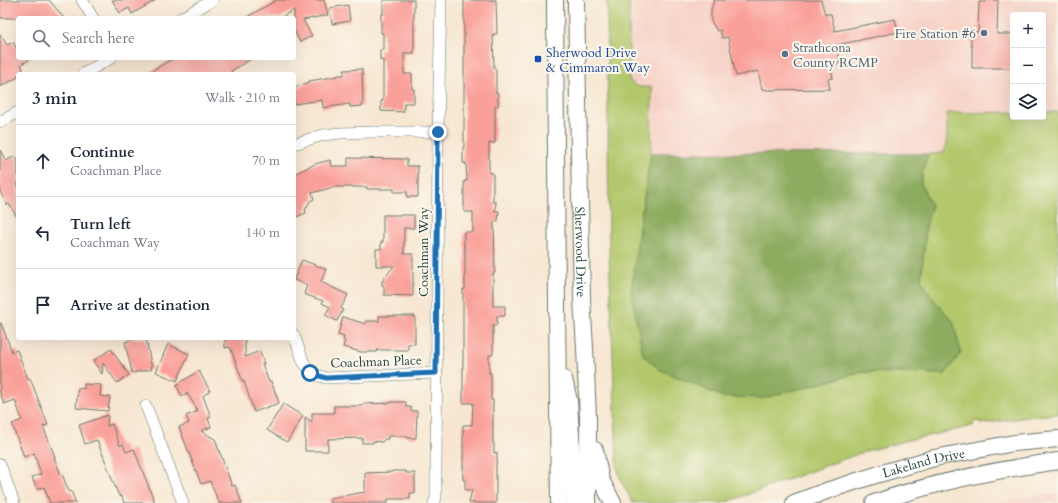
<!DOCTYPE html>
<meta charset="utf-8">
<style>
:root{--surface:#fff;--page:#f2f2f3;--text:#1f2937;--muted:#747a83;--line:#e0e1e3}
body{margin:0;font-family:Cardo,serif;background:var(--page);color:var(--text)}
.controls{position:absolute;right:12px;top:12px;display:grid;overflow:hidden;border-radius:4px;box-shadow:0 4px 16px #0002}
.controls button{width:36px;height:36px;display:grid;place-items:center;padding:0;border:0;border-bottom:1px solid var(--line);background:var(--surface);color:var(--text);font:20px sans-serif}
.stop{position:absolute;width:12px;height:12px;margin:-9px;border:3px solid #1f6fb2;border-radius:50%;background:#fff}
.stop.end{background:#1f6fb2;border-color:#fff;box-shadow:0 1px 4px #0008}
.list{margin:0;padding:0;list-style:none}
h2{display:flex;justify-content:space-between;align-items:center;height:52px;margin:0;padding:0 16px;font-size:17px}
h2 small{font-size:13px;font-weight:400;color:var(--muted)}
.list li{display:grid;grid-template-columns:26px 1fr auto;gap:12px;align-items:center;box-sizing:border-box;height:72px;padding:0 16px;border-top:1px solid var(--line)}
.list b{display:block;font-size:15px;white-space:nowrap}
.list p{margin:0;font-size:13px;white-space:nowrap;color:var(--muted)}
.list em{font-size:13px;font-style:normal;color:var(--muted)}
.icon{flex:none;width:22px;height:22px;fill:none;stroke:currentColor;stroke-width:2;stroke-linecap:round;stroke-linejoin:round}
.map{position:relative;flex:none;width:1058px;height:503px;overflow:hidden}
.search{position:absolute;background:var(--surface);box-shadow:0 4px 16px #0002;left:16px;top:16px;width:280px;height:44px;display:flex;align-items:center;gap:10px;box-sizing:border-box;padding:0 14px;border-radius:4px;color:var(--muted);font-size:15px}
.panel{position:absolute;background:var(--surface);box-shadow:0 4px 16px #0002;left:16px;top:72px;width:280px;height:268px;border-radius:4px}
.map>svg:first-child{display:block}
.built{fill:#f7d1c6}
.green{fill:#b3c86d;stroke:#698250}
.forest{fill:#8eac60;stroke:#56744a}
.building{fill:#faa09a}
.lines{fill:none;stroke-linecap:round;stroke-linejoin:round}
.minor-casing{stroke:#6b786b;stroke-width:12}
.secondary-casing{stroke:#6b786b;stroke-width:18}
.minor{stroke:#fff;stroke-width:11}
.secondary{stroke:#fff;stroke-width:16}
.route{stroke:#1f6fb2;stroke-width:5}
.service-dot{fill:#5c6f8a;stroke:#fbf7ec;stroke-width:1.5}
.transit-dot{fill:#1a4fb4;stroke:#fbf7ec;stroke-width:1.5}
.labels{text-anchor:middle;stroke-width:4;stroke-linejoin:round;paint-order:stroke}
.service-label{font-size:13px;fill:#4e5e75;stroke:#fbf7ec;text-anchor:end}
.transit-label{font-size:13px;fill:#164399;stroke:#fbf7ec;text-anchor:start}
.street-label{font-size:13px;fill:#1f3d34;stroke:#fbf7ec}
</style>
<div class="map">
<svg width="1058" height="503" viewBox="0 0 1058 503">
<rect width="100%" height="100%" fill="#fbf7ec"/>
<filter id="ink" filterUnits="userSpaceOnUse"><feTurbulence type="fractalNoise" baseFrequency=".025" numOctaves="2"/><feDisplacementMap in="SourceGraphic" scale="8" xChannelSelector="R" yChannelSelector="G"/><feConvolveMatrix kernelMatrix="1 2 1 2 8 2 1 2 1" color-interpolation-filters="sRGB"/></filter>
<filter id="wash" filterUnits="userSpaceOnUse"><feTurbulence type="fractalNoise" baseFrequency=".012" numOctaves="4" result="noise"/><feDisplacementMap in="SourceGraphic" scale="16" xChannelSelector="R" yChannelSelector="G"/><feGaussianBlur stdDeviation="0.9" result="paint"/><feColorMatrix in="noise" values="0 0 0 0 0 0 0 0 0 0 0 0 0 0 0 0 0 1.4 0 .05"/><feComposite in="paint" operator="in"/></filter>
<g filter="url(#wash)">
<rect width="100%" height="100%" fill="#f7e7d2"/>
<!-- built -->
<g class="built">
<polygon points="629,0 1058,0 1058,112 1043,112 1043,15 1013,15 1013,112 947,113 947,145 943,154 651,153 652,87 637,87 632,84 629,79"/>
<polygon points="1050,493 1058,493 1058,503 997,503"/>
</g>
<!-- green -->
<path class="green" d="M607,0H629V79C635,89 642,87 652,87L651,153L639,229L804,388L862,372L945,374L953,321L934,300L921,280L926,227L931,206L921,184L923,170L928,154L943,153L947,145V113L1013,112V117H1043V112H1058V414L1034,416L981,424L980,421L973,422V426L905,441L866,451L724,503H633L621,481L617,467L609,252Z"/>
<!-- forest -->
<polygon class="forest" points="651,153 928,154 923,170 921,184 931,206 926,227 921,280 934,300 953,321 961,353 945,374 862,372 764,398 723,397 659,369 643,355 631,292 639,229"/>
<g id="blocks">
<!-- building -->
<g class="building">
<polygon points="0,0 49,0 64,18 0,18"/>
<polygon points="112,0 156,0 132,14 129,8 120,13"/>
<polygon points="277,0 324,0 328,15 303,20 312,36 300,42 294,30 294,10 280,18 245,18"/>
<polygon points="383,0 414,0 414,53 404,53 404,74 412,74 412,89 414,89 414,103 404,103 404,112 381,111 381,101 383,101 383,60 380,60 380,50 383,50 383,33 381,33 381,14 383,15"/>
<polygon points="464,0 496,0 497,34 493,34 494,69 496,69 496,93 498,93 498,106 495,106 495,143 489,143 489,173 493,173 493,202 496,202 495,211 499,211 498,221 494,221 495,273 493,273 493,306 505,306 505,316 497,316 497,325 493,325 493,355 489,355 489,373 491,373 491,400 493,400 493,443 494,443 494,453 497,452 497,462 496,462 496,503 469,503 472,490 465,490 465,480 463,480 463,425 472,425 473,403 463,403 463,289 465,289 465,247 464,247 464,232 473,232 473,212 464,212 464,181 467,181 466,163 463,163 463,147 464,147"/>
<polygon points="714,0 821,0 825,14 831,14 835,31 895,19 898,32 837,45 840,63 830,65 833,78 828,79 830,89 767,90 762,89 758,71 736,76 728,37 722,38 720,30 717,31 711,21 711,10"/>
<polygon points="986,0 998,0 997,34 1013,34 1013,68 972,68 972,46 971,46 971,32 978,32 979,2 986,2"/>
<polygon points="348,5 350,21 332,24 330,8"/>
<polygon points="0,34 7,45 13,42 18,51 18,58 32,58 21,64 23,69 22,70 24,74 18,74 18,77 0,87"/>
<polygon points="174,58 253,58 231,71 233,74 146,74"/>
<polygon points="362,69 363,106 350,107 350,104 323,108 322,100 294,104 294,88 309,82 309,81 338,76 338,75 344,75 344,70"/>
<polygon points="0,150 6,161 15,156 18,161 18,219 9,204 7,205 0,192"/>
<polygon points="348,158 407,159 407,166 418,166 418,197 407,197 407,192 394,192 394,189 367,189 367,187 334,187 312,193 314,199 310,201 305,210 306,213 296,217 294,212 294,174 315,164 330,160 331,166 348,166"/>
<polygon points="383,215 414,215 414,228 404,228 404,254 413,254 413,296 384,295 384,286 382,285 382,281 394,266 376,266 376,249 381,249 381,242 383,242"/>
<polygon points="302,260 326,269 321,282 348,295 341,308 343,310 337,321 325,315 330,307 322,303 323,301 304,294 307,285 294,280"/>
<polygon points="379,316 415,316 415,344 408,344 408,350 377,350 377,352 361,352 343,347 345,341 343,340 344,337 338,335 343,317 366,324 366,321 379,321"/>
<polygon points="0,323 1,323 12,352 17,350 28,379 30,378 48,425 43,426 55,457 54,457 61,475 62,474 69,492 71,491 76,503 50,503 44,487 37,489 32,477 41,474 34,453 24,457 12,424 22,420 15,400 4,404 0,393"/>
<polygon points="129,338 146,338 152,369 132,373 125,342 129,341"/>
<polygon points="225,338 245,338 245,357 260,351 264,364 262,364 269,382 271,381 279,403 254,412 244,381 243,382 230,347 225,348"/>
<polygon points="168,344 189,354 177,381 156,372"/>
<polygon points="111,349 129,375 117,383 103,363 102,374 93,361"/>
<polygon points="199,371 210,391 203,396 211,417 208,418 211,427 201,431 215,439 232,486 235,485 242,503 219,503 210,481 201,484 179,427 189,423 186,416 198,411 187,393 182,396 176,385"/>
<polygon points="84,384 101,385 100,396 110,397 108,411 76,408 78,388 84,389"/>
<polygon points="391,402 406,402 406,407 411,407 411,411 417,411 416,438 407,438 407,436 388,436 388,439 385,439 382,442 373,441 373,443 362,443 362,438 328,439 328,451 305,451 305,417 312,422 312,413 334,413 334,406 362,406 362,404 391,403"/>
<polygon points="283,404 303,416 287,442 267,430"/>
<polygon points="108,415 107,426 112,424 120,446 123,444 126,452 134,449 155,503 124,503 122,496 120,497 119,494 118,494 97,440 85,444 79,425"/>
<polygon points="392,471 406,471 406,473 415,473 415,493 410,493 410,499 388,499 388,503 330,503 330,498 365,492 365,473 392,472"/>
</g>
</g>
</g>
<g filter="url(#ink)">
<use href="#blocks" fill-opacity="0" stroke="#6b786b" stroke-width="1"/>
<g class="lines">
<defs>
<g id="minor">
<polyline points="82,0 93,18"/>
<polyline points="181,18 213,0"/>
<polyline points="83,74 111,58"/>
<polyline points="0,122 18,112"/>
<polyline points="294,144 323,135 340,133 374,132 438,132"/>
<polyline points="294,335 303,361 311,373 326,378 436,373"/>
<polyline points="146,406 183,503"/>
<polyline points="0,464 14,503"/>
<polyline points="434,503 436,498 436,476 438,132 441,0"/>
</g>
<g id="secondary">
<polyline points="555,0 557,307 559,503"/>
<path id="s1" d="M576,0L582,299L585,348L588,419V503"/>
<polyline points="564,379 569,401 575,503"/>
<polyline points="595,450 601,480 613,503"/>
<path id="s2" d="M794,503L829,490L879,474L934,458L1014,443L1058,439"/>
<path d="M874,503C934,482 996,470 1058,461"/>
</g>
</defs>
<!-- minor casing -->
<use href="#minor" class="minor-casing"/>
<!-- secondary casing -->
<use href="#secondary" class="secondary-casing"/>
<!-- minor -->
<use href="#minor" class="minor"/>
<!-- secondary -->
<use href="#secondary" class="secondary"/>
</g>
</g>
<g class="lines" filter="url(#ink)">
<!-- route -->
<polyline class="route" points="310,373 326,378 436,373 438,132"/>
</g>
<!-- markers -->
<g class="service-dot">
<circle cx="984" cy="33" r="4"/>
<circle cx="785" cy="54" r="4"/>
</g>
<rect class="transit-dot" x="534" y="55" width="8" height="8" rx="2"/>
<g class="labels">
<!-- service labels -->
<g class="service-label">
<text x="976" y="38">Fire Station #6</text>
<text x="793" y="52" text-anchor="start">Strathcona<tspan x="793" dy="15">County RCMP</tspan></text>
</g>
<!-- transit labels -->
<g class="transit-label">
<text x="546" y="57">Sherwood Drive<tspan x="546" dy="15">&amp; Cimmaron Way</tspan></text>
</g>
<!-- street labels -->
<g class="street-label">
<text transform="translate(423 252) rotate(-90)" y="5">Coachman Way</text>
<text dy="5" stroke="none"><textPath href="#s1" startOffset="252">Sherwood Drive</textPath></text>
<text transform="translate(376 361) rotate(-2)" y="5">Coachman Place</text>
<text dy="5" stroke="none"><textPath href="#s2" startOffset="136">Lakeland Drive</textPath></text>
</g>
</g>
</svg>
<div class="controls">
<button>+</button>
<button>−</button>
<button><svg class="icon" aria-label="layers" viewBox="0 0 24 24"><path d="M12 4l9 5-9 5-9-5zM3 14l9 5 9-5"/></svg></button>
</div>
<div class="stop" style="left:310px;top:373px"></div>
<div class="stop end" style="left:438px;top:132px"></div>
<div class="search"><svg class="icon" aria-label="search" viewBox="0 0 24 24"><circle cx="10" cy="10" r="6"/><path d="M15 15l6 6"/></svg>Search here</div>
<section class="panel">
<h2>3 min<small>Walk · 210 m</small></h2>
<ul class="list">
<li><svg class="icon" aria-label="ahead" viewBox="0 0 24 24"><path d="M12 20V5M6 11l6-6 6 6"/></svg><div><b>Continue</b><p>Coachman Place</p></div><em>70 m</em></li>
<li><svg class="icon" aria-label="left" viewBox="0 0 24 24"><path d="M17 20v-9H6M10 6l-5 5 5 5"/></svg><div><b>Turn left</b><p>Coachman Way</p></div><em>140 m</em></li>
<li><svg class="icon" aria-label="arrive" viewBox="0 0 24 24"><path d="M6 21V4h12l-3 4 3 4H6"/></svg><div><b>Arrive at destination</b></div></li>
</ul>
</section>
</div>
